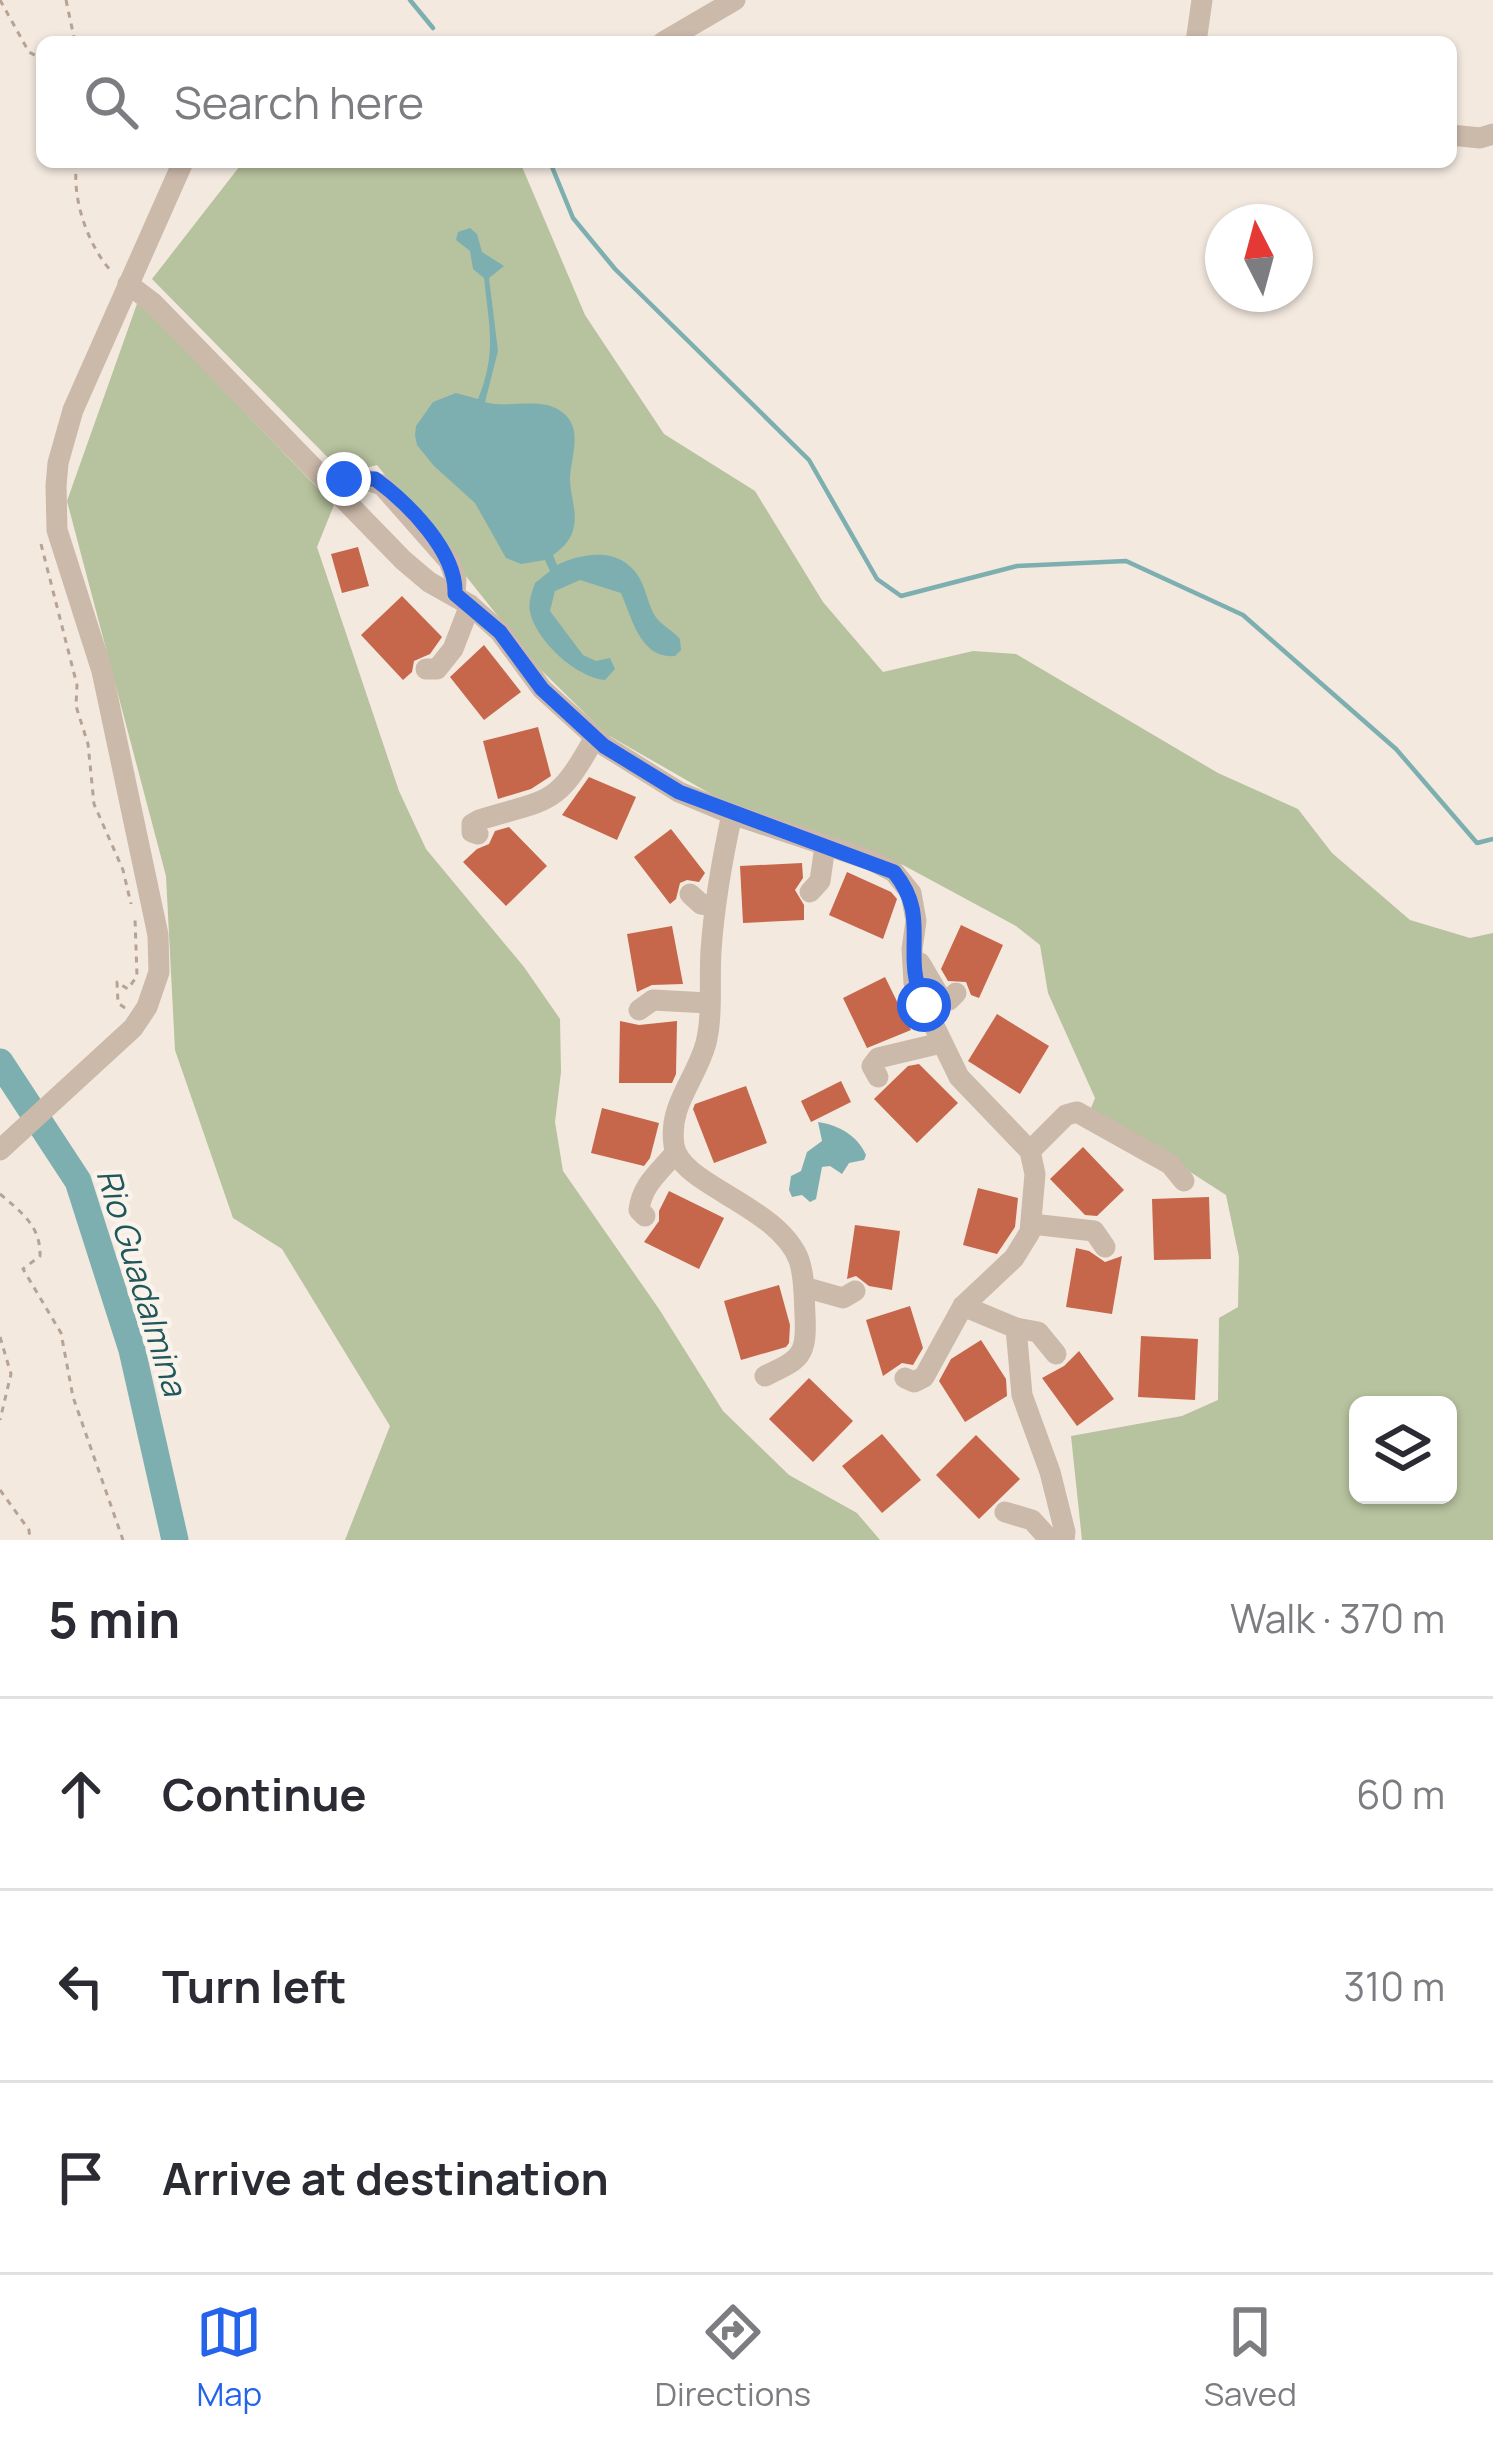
<!DOCTYPE html>
<meta charset="utf-8">
<style>
:root{--surface:#fff;--page:#f2f2f3;--text:#2b2b33;--muted:#7c7c81;--line:#e1e1e2;--accent:#2563eb}
body{margin:0;font-family:Manrope,sans-serif;background:var(--page);color:var(--text)}
.controls{position:absolute;right:36px;bottom:36px;display:grid;overflow:hidden;border-radius:18px;box-shadow:0 3px 9px #0004}
.controls button{width:108px;height:108px;display:grid;place-items:center;padding:0;border:0;border-bottom:3px solid var(--line);background:var(--surface);color:var(--text);font:60px sans-serif}
.compass{position:absolute;left:1205px;top:204px;width:108px;height:108px;border-radius:50%;background:var(--surface);box-shadow:0 3px 9px #0004;rotate:354deg}
.stop{position:absolute;width:36px;height:36px;margin:-27px;border:9px solid #2563eb;border-radius:50%;background:#fff}
.stop.end{background:#2563eb;border-color:#fff;box-shadow:0 3px 12px #0008}
.list{margin:0;padding:0;list-style:none}
h2{display:flex;justify-content:space-between;align-items:center;height:156px;margin:0;padding:0 48px;font-size:51px}
h2 small{font-size:39px;font-weight:400;color:var(--muted)}
.list li{display:grid;grid-template-columns:78px 1fr auto;gap:36px;align-items:center;box-sizing:border-box;height:192px;padding:0 48px;border-top:3px solid var(--line)}
.list b{display:block;font-size:45px;white-space:nowrap}
.list em{font-size:39px;font-style:normal;color:var(--muted)}
.icon{flex:none;width:66px;height:66px;fill:none;stroke:currentColor;stroke-width:2;stroke-linecap:round;stroke-linejoin:round}
.map{position:relative;flex:none;width:1493px;height:1540px;overflow:hidden}
.search{position:absolute;background:var(--surface);box-shadow:0 3px 9px #0004;left:36px;right:36px;top:36px;height:132px;display:flex;align-items:center;gap:30px;box-sizing:border-box;padding:0 42px;border-radius:18px;color:var(--muted);font-size:45px}
.sheet{height:732px;background:var(--surface)}
nav{display:flex;justify-content:space-around;align-items:center;box-sizing:border-box;height:168px;border-top:3px solid var(--line);background:var(--surface);font-size:33px;color:var(--muted)}
nav a{display:grid;justify-items:center;gap:6px}
nav .on{color:var(--accent)}
.map>svg:first-child{display:block}
.green{fill:#b7c29e;fill-rule:evenodd}
.water{fill:#7dafb0}
.lines{fill:none;stroke-linecap:round;stroke-linejoin:round}
.stream{stroke:#7dafb0;stroke-width:4.5}
.river{stroke:#7dafb0;stroke-width:27}
.building{fill:#c6664a}
.path{stroke:#b7a394;stroke-width:3;stroke-dasharray:6 6;stroke-linecap:butt}
.minor{stroke:#cbb9aa;stroke-width:21}
.route{stroke:#2563eb;stroke-width:15}
.labels{text-anchor:middle;stroke-width:9;stroke-linejoin:round;paint-order:stroke}
.water-label{font-size:33px;font-style:italic;fill:#1f575b;stroke:#faf3eb}
</style>
<div class="map">
<svg width="1493" height="1540" viewBox="0 0 1493 1540">
<rect width="100%" height="100%" fill="#f3e9df"/>
<!-- green -->
<g class="green">
<path d="M243,162H520L585,315L664,434L755,491L823,602L883,672L973,651L1016,654L1218,773L1298,809L1332,853L1410,920L1470,938L1493,933V1540H1082L1071,1436L1182,1416L1218,1400L1219,1318L1238,1307L1239,1257L1226,1195L1091,1108L1095,1098L1048,993L1040,945L1016,926L903,865L730,805L606,734L541,670L377,465L344,474L152,279ZM1358,1405H1448V1495H1358Z"/>
<polygon points="138,301 334,505 317,547 399,791 426,849 524,967 560,1019 561,1072 555,1122 563,1171 659,1309 723,1411 789,1475 857,1513 880,1540 345,1540 390,1426 282,1249 233,1218 175,1050 166,876 67,501"/>
</g>
<!-- water -->
<g class="water">
<path d="M470,228L477,234L482,252L504,266L489,278L498,351L485,402C508,409 538,397 559,410C585,426 571,454 570,479C570,495 577,510 574,526C572,539 563,548 553,555L557,565C587,551 625,547 642,583C647,594 650,611 658,620C665,627 674,632 680,639L681,650L675,656C640,659 632,618 621,593L580,580L555,591L550,611L583,655L596,661L610,658L615,669L605,680C577,678 536,641 530,612C528,602 532,592 535,583L550,571L545,560L521,564L506,558L475,503L434,466L417,445L415,435L416,426L433,402L456,393L478,399C497,353 489,326 484,278L473,269L470,251L456,240L458,232Z"/>
<path d="M818,1122C839,1125 858,1136 866,1155L864,1160L849,1163L842,1174L830,1166L822,1167L816,1199L810,1202L802,1195L792,1197L789,1190L791,1176L801,1171L807,1152L822,1141Z"/>
</g>
<g class="lines">
<!-- stream -->
<g class="stream">
<polyline points="410,0 433,28"/>
<polyline points="550,162 573,218 615,269 809,460 877,579 901,596 1017,566 1126,561 1243,615 1396,749 1477,843 1493,839"/>
</g>
<!-- river -->
<polyline class="river" points="0,1062 78,1181 132,1350 175,1540"/>
</g>
<!-- building -->
<g class="building">
<polygon points="358,547 369,586 342,593 331,554"/>
<polygon points="402,596 442,637 430,654 414,661 412,672 403,680 361,635"/>
<polygon points="484,645 521,692 484,720 450,677"/>
<polygon points="538,727 551,776 531,789 498,799 483,741"/>
<polygon points="589,777 636,797 617,840 562,815"/>
<polygon points="509,827 547,866 506,906 463,862 477,849 489,844 495,831"/>
<polygon points="671,829 705,873 699,882 687,880 680,883 676,899 670,904 634,857"/>
<polygon points="802,863 803,878 795,890 804,905 804,920 743,923 740,866"/>
<polygon points="847,872 891,892 897,899 883,939 829,915"/>
<polygon points="961,925 1003,945 979,998 971,995 966,982 948,981 941,969"/>
<polygon points="672,926 683,984 652,985 637,992 627,934"/>
<polygon points="885,977 911,1030 867,1048 843,998"/>
<polygon points="997,1014 1049,1046 1020,1094 968,1061"/>
<polygon points="620,1021 639,1025 677,1021 676,1074 672,1083 619,1083"/>
<polygon points="919,1064 958,1103 917,1143 874,1099 908,1066"/>
<polygon points="841,1081 851,1102 811,1122 801,1101"/>
<polygon points="746,1086 767,1143 714,1163 693,1109 695,1104"/>
<polygon points="602,1108 659,1123 650,1158 644,1166 591,1153"/>
<polygon points="1083,1147 1124,1190 1097,1216 1085,1215 1050,1179"/>
<polygon points="978,1188 1018,1198 1015,1227 997,1254 963,1245"/>
<polygon points="669,1191 724,1218 699,1269 644,1242 659,1221 659,1211"/>
<polygon points="1209,1197 1211,1259 1154,1260 1152,1199"/>
<polygon points="855,1225 900,1231 892,1290 869,1286 856,1276 847,1279"/>
<polygon points="1076,1248 1089,1251 1105,1262 1122,1256 1112,1314 1066,1307"/>
<polygon points="779,1285 790,1325 789,1343 786,1347 741,1360 724,1301"/>
<polygon points="910,1306 923,1348 913,1365 902,1363 883,1376 866,1320"/>
<polygon points="1141,1336 1198,1339 1195,1400 1138,1397"/>
<polygon points="981,1340 1006,1379 1007,1396 965,1422 939,1381 951,1359"/>
<polygon points="1079,1351 1114,1399 1077,1426 1042,1378 1064,1366"/>
<polygon points="809,1378 853,1421 813,1462 769,1419"/>
<polygon points="882,1434 921,1480 882,1513 842,1466"/>
<polygon points="976,1435 1020,1479 979,1519 936,1475"/>
</g>
<g class="lines">
<!-- path -->
<g class="path">
<polyline points="0,0 29,52 42,59"/>
<polyline points="66,0 75,42"/>
<path d="M77,162C71,198 88,246 112,272"/>
<polyline points="41,544 77,685 76,706 88,744 94,804 123,870 131,904"/>
<polyline points="125,1008 118,1003 117,982 128,989 137,976 135,919"/>
<path d="M0,1194C21,1212 41,1226 40,1256L23,1269L61,1333L73,1397L123,1540"/>
<polyline points="0,1337 11,1374 0,1420"/>
<polyline points="0,1490 29,1530 30,1540"/>
</g>
<!-- minor -->
<g class="minor">
<polyline points="663,42 735,0"/>
<polyline points="1196,42 1202,0"/>
<polyline points="1451,135 1480,138 1493,134"/>
<polyline points="128,284 153,303 403,560 429,582 470,605 500,632 542,689 605,746 679,792 732,814 871,860 894,872 911,893 916,921 912,949 914,983 924,1005 959,1077 1030,1151 1035,1174 1030,1232 1014,1258 963,1306 924,1377 914,1382 905,1378"/>
<polyline points="332,484 358,477 382,485 449,561 456,580 455,594"/>
<polyline points="426,669 437,669 453,649 470,605"/>
<path d="M732,814C722,860 714,905 711,951C709,980 713,1015 706,1043C696,1080 668,1105 674,1145C679,1185 778,1205 799,1260C805,1278 804,1297 805,1315C807,1356 801,1359 765,1376"/>
<path d="M478,834L472,832V824L479,820C550,798 556,808 595,737"/>
<polyline points="810,892 820,881 825,846"/>
<polyline points="690,894 701,904 715,906"/>
<polyline points="920,963 940,997 949,1000 956,993"/>
<polyline points="639,1010 653,1000 708,1003"/>
<polyline points="878,1077 872,1066 878,1058 941,1043"/>
<polyline points="0,1150 133,1028 147,1007 159,972 158,935 102,671 57,530 56,486 58,463 73,410 183,162"/>
<polyline points="1030,1151 1066,1115 1077,1112 1170,1164 1184,1181"/>
<path d="M645,1216L639,1210C642,1184 660,1172 675,1153"/>
<polyline points="1032,1224 1094,1231 1105,1247"/>
<polyline points="804,1287 843,1298 855,1291"/>
<polyline points="963,1306 1016,1328 1022,1395 1050,1472 1065,1532 1064,1540"/>
<polyline points="1016,1328 1038,1332 1056,1354"/>
<polyline points="1005,1512 1032,1520 1050,1540"/>
</g>
</g>
<g class="lines">
<!-- route -->
<path class="route" d="M344,479H375C408,503 457,552 455,594L500,632L542,689L604,746L679,792L894,872C932,919 900,951 924,1005"/>
</g>
<g class="labels">
<!-- water labels -->
<g class="water-label">
<text transform="translate(142 1282) rotate(73)" y="12">Rio Guadalmina</text>
</g>
</g>
</svg>
<div class="controls">
<button><svg class="icon" aria-label="layers" viewBox="0 0 24 24"><path d="M12 4l9 5-9 5-9-5zM3 14l9 5 9-5"/></svg></button>
</div>
<svg class="compass" viewBox="-18 -18 36 36"><path d="M0-13l5 13h-10z" fill="#e53935"/><path d="M0 13l5-13h-10z" fill="#7c7c81"/></svg>
<div class="stop" style="left:924px;top:1005px"></div>
<div class="stop end" style="left:344px;top:479px"></div>
<div class="search"><svg class="icon" aria-label="search" viewBox="0 0 24 24"><circle cx="10" cy="10" r="6"/><path d="M15 15l6 6"/></svg>Search here</div>
</div>
<section class="sheet">
<h2>5 min<small>Walk · 370 m</small></h2>
<ul class="list">
<li><svg class="icon" aria-label="ahead" viewBox="0 0 24 24"><path d="M12 20V5M6 11l6-6 6 6"/></svg><div><b>Continue</b></div><em>60 m</em></li>
<li><svg class="icon" aria-label="left" viewBox="0 0 24 24"><path d="M17 20v-9H6M10 6l-5 5 5 5"/></svg><div><b>Turn left</b></div><em>310 m</em></li>
<li><svg class="icon" aria-label="arrive" viewBox="0 0 24 24"><path d="M6 21V4h12l-3 4 3 4H6"/></svg><div><b>Arrive at destination</b></div></li>
</ul>
</section>
<nav>
<a class="on"><svg class="icon" aria-label="map" viewBox="0 0 24 24"><path d="M3 6l6-2 6 2 6-2v14l-6 2-6-2-6 2zM9 4v14M15 6v14"/></svg>Map</a>
<a><svg class="icon" aria-label="directions" viewBox="0 0 24 24"><path d="M12 3l9 9-9 9-9-9zM9 14v-3h6M13 9l2 2-2 2"/></svg>Directions</a>
<a><svg class="icon" aria-label="saved" viewBox="0 0 24 24"><path d="M7 4h10v16l-5-4-5 4z"/></svg>Saved</a>
</nav>
